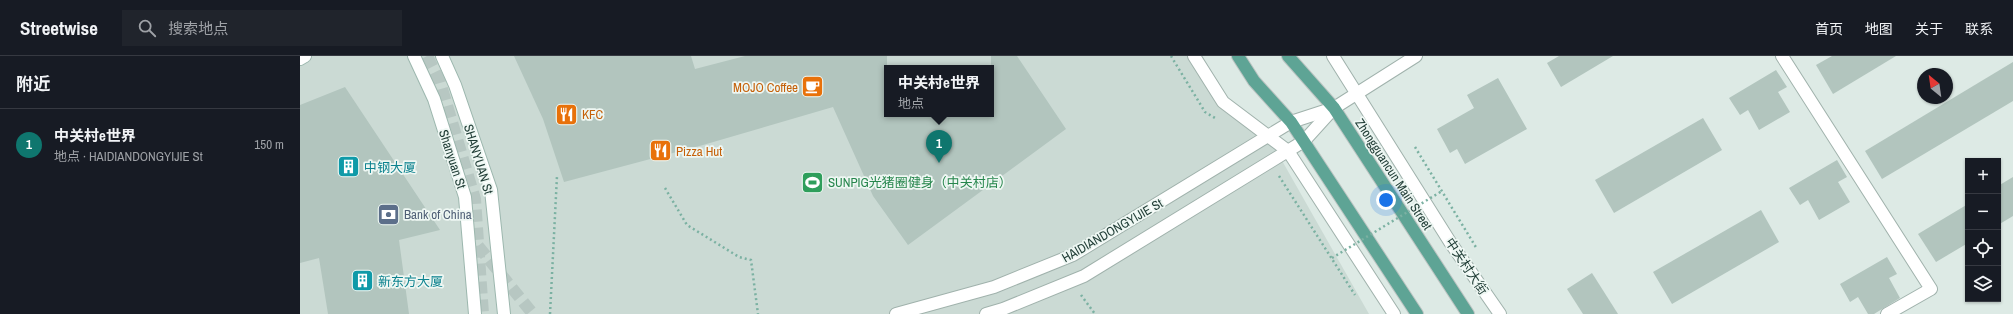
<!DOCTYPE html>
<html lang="zh">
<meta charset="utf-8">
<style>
:root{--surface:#171b24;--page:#20242c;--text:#f1f3f6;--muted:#9ea1a6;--line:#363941;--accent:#0f766e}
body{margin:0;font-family:"Archivo Narrow","Noto Sans SC",sans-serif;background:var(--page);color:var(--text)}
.controls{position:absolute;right:12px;bottom:12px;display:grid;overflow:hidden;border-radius:0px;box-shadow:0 1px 3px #0004}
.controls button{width:36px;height:36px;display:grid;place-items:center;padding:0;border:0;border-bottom:1px solid var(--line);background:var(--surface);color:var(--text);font:20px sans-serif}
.compass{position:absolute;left:1617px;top:12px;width:36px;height:36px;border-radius:50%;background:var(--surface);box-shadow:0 1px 3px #0004;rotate:331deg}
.you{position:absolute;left:1086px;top:144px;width:14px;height:14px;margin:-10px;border:3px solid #fff;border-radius:50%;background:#1a73e8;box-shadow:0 0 0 6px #1a73e833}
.badge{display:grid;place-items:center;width:26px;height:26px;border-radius:50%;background:var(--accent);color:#fff;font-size:13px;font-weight:700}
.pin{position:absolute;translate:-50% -33px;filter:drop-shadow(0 1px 2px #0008)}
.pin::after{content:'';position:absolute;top:21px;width:14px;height:12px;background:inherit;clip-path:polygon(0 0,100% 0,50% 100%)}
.popup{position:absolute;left:584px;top:9px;width:110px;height:52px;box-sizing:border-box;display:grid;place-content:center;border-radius:0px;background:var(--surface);filter:drop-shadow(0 1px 3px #0005);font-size:13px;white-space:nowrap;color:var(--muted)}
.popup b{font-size:15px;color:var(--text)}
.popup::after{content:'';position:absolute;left:50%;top:100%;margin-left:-8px;border:8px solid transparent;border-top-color:var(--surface)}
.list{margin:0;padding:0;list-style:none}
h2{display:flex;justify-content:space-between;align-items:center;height:52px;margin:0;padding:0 16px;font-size:17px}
h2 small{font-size:13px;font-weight:400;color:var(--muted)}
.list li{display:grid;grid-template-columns:26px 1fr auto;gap:12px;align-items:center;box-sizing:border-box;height:72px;padding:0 16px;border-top:1px solid var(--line)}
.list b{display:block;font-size:15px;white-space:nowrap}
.list p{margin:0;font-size:13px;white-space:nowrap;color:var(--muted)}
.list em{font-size:13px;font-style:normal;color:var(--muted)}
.icon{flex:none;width:22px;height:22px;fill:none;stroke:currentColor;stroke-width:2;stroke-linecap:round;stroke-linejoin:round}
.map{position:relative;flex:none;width:1713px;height:258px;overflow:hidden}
header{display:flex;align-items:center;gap:24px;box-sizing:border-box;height:56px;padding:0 20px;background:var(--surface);border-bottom:1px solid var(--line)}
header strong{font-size:19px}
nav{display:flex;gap:22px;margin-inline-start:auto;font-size:14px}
.search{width:280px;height:36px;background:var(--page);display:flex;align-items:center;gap:10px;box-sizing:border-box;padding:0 14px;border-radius:0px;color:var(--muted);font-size:15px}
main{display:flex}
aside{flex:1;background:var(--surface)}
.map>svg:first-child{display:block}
.built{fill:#cbdad4;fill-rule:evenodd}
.building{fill:#b2c5be}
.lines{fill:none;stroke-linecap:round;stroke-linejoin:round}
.tertiary-tunnel{stroke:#b7c7c2;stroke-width:12;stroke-dasharray:12 6;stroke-linecap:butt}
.minor-casing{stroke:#a0b2ac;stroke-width:14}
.tertiary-casing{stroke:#a0b2ac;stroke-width:14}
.secondary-casing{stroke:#9cb7ae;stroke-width:14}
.primary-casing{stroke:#bcc4c2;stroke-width:14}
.path{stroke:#7bb1a2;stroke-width:2.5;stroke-dasharray:2 3;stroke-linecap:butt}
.minor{stroke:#fff;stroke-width:12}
.tertiary{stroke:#fff;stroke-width:12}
.secondary{stroke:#fff;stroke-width:12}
.primary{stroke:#5ea495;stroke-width:12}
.path-bridge{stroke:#7bb1a2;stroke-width:2.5;stroke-dasharray:2 3;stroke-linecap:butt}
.labels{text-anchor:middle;stroke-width:3.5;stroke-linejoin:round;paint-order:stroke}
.food-label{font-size:13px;fill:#c56008;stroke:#eef7f3;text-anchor:start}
.street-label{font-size:13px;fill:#1e3b34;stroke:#eef7f3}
.culture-label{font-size:13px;fill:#0d838f;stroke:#eef7f3;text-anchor:start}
.leisure-label{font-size:13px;fill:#27864d;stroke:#eef7f3;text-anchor:start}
.service-label{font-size:13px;fill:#4e5e75;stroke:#eef7f3;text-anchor:start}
</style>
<header>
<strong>Streetwise</strong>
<div class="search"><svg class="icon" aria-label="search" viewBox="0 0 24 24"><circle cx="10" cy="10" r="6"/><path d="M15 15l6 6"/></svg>搜索地点</div>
<nav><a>首页</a><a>地图</a><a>关于</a><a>联系</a></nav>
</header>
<main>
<aside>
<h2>附近<small></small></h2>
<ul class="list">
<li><span class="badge">1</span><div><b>中关村e世界</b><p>地点 · HAIDIANDONGYIJIE St</p></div><em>150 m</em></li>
</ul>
</aside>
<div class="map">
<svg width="1713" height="258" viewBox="0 0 1713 258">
<rect width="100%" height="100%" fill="#ddeae5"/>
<!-- built -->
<path class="built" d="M0,0H893L923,46L968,80L1069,258H0ZM587,12H691V58H587Z"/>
<!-- building -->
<g class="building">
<polygon points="214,0 391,0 395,13 445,0 587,0 587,58 691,58 691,0 717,0 766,73 608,189 573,140 533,51 403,89 264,126 243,63"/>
<polygon points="1259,0 1313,0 1261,31 1247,7"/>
<polygon points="1532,0 1596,0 1533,38 1516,9"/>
<polygon points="1713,6 1713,45 1582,123 1565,95"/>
<polygon points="1476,14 1487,31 1478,36 1490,56 1459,74 1448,54 1440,59 1429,42"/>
<polygon points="1198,22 1227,73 1165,108 1157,93 1150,97 1137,73 1174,52 1167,39"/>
<polygon points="45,31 140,174 99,184 109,258 28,258 19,202 0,207 0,49"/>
<polygon points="1403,62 1422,94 1314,157 1295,124"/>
<polygon points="1537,104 1547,121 1538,126 1550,146 1519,164 1508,144 1500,149 1489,132"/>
<polygon points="1713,121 1713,160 1698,169 1698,130"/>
<polygon points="1668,148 1668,187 1636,206 1618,178"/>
<polygon points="1461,154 1479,186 1372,248 1353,216"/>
<polygon points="1587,201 1597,218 1589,222 1600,242 1574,258 1568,258 1558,241 1550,246 1540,228"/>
<polygon points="1292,217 1318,258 1283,258 1267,233"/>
</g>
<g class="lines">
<!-- tertiary-tunnel -->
<g class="tertiary-tunnel">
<polyline points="127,0 140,26 175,143 183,258"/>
<polyline points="178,190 233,258"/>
</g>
<defs>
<polyline id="minor" points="1482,0 1631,233 1587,258"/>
<g id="tertiary">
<polyline points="894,0 923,46 988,95 1094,258"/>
<polyline points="1033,0 1150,186 1200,258"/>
<polyline points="596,258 694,231 773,199 991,66 1034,52 1116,0"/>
<polyline points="686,258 703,253 784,220 1004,85 1033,53"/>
</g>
<g id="secondary">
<polyline points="114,0 134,43 165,141 175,258"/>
<polyline points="142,0 155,29 191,134 204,258"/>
<polyline points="0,3 5,0"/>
</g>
<g id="primary">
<polyline points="938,0 954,25 991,66 1117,258"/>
<polyline points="988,0 1034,52 1168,258"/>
</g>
</defs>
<!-- minor casing -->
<use href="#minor" class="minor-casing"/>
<!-- tertiary casing -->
<use href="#tertiary" class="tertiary-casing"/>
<!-- secondary casing -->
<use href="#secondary" class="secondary-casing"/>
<!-- primary casing -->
<use href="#primary" class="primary-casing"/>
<!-- path -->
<g class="path">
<polyline points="871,0 905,56 915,62"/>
<polyline points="1115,91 1177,193"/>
<polyline points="979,120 1055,239"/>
<polyline points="365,132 387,169 439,201 451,204 458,258"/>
<polyline points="781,239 795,258"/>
<polyline points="250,258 257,120"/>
</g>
<!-- minor -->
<use href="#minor" class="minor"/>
<!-- tertiary -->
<use href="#tertiary" class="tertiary"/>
<!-- secondary -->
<use href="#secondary" class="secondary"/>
<!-- primary -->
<use href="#primary" class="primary"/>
<!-- path-bridge -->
<polyline class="path-bridge" points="1032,202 1142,135"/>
</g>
<!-- icons -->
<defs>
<symbol id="cafe-square" viewBox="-11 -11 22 22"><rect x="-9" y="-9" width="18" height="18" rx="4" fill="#e8710a" stroke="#eef7f3"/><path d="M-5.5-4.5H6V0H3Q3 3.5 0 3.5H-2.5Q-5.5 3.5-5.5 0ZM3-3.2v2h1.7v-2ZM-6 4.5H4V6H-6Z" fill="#fff"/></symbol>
<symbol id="restaurant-square" viewBox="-11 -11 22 22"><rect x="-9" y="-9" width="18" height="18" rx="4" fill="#e8710a" stroke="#eef7f3"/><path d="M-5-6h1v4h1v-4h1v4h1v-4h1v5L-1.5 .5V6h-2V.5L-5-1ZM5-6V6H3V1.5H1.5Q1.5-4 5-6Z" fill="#fff"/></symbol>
<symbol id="building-square" viewBox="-11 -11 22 22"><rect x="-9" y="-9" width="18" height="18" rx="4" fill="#0f9aa8" stroke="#eef7f3"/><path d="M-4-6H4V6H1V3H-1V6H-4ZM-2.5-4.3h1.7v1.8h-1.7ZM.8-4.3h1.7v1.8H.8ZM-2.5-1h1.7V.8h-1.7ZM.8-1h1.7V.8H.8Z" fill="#fff"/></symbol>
<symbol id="stadium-square" viewBox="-11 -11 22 22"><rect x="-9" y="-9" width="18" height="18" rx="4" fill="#2e9e5b" stroke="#eef7f3"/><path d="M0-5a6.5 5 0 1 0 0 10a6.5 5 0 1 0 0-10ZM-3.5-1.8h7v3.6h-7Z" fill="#fff"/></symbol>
<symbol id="bank-square" viewBox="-11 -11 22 22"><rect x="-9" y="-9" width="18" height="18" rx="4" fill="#5c6f8a" stroke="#eef7f3"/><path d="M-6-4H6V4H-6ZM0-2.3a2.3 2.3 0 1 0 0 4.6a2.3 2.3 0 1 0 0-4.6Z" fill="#fff"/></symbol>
</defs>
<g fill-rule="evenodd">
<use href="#cafe-square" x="500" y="18" width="25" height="25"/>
<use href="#restaurant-square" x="254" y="46" width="25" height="25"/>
<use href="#restaurant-square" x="348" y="82" width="25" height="25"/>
<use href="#building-square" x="36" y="98" width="25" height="25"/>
<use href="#stadium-square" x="500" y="114" width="25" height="25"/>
<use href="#bank-square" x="76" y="146" width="25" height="25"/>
<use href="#building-square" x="50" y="212" width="25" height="25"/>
</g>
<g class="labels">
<!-- food labels -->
<g class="food-label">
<text x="498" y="36" text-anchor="end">MOJO Coffee</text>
<text x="282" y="63">KFC</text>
<text x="376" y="100">Pizza Hut</text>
</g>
<!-- street labels -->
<g class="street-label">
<text transform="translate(153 103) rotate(72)" y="5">Shanyuan St</text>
<text transform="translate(179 103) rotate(73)" y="5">SHANYUAN St</text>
<text transform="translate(1094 118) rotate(57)" y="5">Zhongguancun Main Street</text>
<text transform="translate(812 174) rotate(-30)" y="5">HAIDIANDONGYIJIE St</text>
<text transform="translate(1167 210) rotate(56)" y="5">中关村大街</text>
</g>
<!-- culture labels -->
<g class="culture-label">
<text x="64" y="116">中钢大厦</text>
<text x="78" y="230">新东方大厦</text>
</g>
<!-- leisure labels -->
<g class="leisure-label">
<text x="528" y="131">SUNPIG光猪圈健身（中关村店）</text>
</g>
<!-- service labels -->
<g class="service-label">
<text x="104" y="163">Bank of China</text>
</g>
</g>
</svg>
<div class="controls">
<button>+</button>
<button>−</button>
<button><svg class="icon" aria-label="locate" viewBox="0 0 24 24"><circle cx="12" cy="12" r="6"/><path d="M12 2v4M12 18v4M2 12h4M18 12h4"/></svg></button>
<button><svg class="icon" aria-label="layers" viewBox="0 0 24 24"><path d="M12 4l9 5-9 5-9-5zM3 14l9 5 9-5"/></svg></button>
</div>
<svg class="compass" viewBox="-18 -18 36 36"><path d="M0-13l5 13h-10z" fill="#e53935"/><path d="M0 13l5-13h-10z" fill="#9ea1a6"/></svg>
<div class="you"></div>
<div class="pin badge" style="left:639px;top:107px">1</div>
<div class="popup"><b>中关村e世界</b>地点</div>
</div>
</main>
